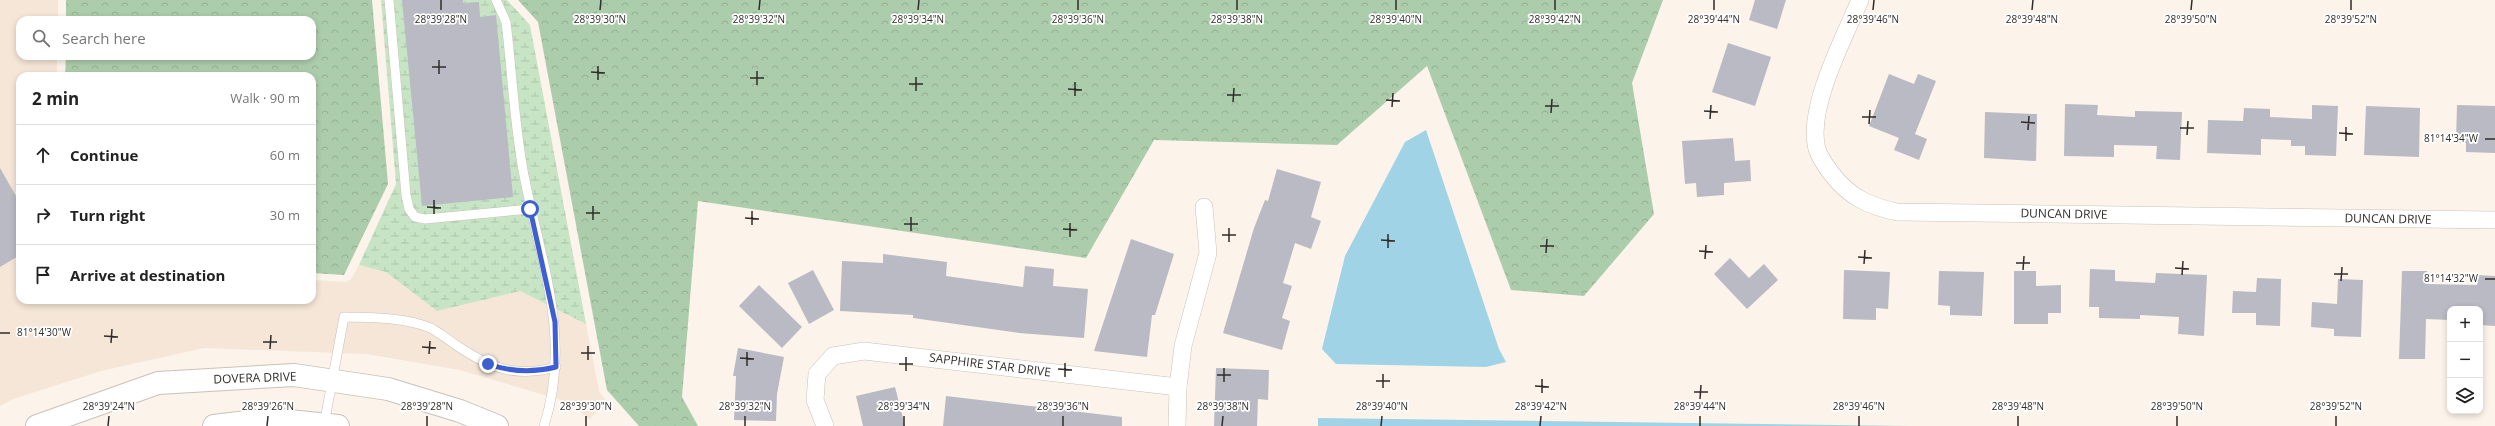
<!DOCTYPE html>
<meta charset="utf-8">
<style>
:root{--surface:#fff;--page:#f6f6f6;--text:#222;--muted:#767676;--line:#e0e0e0}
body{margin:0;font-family:"Open Sans",sans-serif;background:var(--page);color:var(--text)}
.controls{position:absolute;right:12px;bottom:12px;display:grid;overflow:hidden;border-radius:8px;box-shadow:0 2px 6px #0003}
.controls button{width:36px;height:36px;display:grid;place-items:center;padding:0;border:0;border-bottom:1px solid var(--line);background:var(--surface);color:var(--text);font:20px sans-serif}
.stop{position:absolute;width:12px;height:12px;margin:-9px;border:3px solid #3e5fd1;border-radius:50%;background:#fff}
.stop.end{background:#3e5fd1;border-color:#fff;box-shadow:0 1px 4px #0008}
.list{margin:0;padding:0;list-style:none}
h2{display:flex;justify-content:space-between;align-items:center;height:52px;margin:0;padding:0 16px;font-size:17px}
h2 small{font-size:13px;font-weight:400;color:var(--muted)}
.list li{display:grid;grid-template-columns:26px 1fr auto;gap:12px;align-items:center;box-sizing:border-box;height:60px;padding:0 16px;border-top:1px solid var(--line)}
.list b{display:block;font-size:15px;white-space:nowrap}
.list em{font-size:13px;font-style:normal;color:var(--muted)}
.icon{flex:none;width:22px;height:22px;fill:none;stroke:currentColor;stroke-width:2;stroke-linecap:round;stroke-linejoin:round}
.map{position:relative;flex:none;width:2495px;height:426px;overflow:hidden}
.search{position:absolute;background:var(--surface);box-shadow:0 2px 6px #0003;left:16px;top:16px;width:300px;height:44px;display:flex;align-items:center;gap:10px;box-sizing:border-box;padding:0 14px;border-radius:12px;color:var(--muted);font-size:15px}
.panel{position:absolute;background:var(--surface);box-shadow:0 2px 6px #0003;left:16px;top:72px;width:300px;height:232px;border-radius:12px}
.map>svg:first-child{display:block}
.built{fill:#f5e6d7}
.forest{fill:url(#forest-crowns)}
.wetland{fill:url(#wetland-marsh)}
.water{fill:#9fd3e5}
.building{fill:#babac5}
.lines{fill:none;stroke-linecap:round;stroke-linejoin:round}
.lane-casing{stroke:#cac1b9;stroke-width:10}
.street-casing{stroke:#cac1b9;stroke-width:18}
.secondary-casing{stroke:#cac1b9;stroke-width:24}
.lane{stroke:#fff;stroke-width:9}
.street{stroke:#fff;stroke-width:17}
.secondary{stroke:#fff;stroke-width:22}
.route{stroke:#3e5fd1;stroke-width:5}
.ticks{fill:none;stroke:#2f2c29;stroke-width:1.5}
.labels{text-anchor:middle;stroke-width:3.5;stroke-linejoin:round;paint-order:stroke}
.street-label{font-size:12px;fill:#2f2c29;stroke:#fff}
.ticks-label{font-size:10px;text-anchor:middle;fill:#2f2c29;stroke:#fff;stroke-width:3.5;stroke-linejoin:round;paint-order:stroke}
</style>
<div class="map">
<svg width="2495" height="426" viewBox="0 0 2495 426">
<defs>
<pattern id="forest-crowns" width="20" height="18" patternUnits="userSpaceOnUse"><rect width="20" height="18" fill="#accdab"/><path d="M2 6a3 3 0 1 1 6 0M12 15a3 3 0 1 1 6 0" fill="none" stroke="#94b093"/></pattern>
<pattern id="wetland-marsh" width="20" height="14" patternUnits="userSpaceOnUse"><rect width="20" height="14" fill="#c7e5c5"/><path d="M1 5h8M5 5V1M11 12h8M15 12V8" fill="none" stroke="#abc5a9"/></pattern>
</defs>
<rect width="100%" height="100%" fill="#fcf3ea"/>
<!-- built -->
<polygon class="built" points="0,0 58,0 58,20 20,20 20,56 57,56 57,76 20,76 20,300 312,300 312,280 347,282 352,278 359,265 386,272 437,311 520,291 586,324 599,391 606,401 590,419 565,401 460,370 367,354 204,348 101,371 13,399 0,406"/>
<!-- forest -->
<g class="forest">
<polygon points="66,0 372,0 388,184 344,275 312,273 312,76 65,76 66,56 312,56 312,20 66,20"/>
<polygon points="518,0 1663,0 1632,83 1654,214 1584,296 1511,290 1427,66 1337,145 1154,140 1086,258 698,201 682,397 698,426 639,426 607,390 538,22"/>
</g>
<!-- wetland -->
<polygon class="wetland" points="381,0 507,0 530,25 586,324 520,291 437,311 386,272 359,265 396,184"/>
<!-- water -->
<g class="water">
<polygon points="1426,130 1499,349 1506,362 1486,367 1336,364 1322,349 1345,256 1405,142"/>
<polygon points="1318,418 1909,426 1318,426"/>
</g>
<!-- building -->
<g class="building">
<polygon points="402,0 463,0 463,3 479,2 480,17 496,15 513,197 422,206"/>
<polygon points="1755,0 1786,0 1777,29 1749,20"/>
<polygon points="1728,43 1771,57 1755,106 1712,92"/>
<polygon points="1889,74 1914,84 1918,74 1936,81 1915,134 1927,139 1919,160 1894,150 1899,138 1869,126"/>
<polygon points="2065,104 2098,105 2097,115 2135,117 2135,111 2182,112 2180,160 2156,159 2157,146 2114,145 2114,157 2064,156"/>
<polygon points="2312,105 2338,106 2336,156 2305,155 2305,146 2291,146 2291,140 2261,139 2261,155 2207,153 2208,120 2243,121 2244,108 2270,109 2270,117 2312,119"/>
<polygon points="2457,105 2495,106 2495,153 2466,152 2466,143 2456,142"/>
<polygon points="2366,106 2420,108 2419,157 2364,155"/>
<polygon points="1985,112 2037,114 2036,161 1984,158"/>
<polygon points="1733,138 1735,161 1750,160 1751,181 1724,183 1724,195 1697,197 1696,183 1685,184 1682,141"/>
<polygon points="0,168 20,203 20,255 0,267"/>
<polygon points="1277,169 1321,182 1311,217 1321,221 1311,249 1295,243 1283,283 1292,286 1282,318 1290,321 1282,350 1223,333 1254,228 1265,200 1268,201"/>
<polygon points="1131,239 1174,254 1155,315 1152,315 1147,357 1094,351"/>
<polygon points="883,254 947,262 946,276 1023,287 1025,266 1054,269 1053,286 1088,289 1084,338 1019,333 913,318 913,315 840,311 842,261 883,263"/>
<polygon points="1730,258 1749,278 1764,264 1778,280 1747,309 1714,274"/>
<polygon points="2090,269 2115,270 2115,281 2155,283 2156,273 2207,275 2204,336 2178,334 2179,317 2140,315 2140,319 2099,318 2099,307 2089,307"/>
<polygon points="813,270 834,310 809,324 788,283"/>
<polygon points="1844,270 1890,272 1888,309 1876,308 1876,320 1843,319"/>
<polygon points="1939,271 1984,272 1982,316 1950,315 1950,306 1938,305"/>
<polygon points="2014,271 2036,271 2036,286 2061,285 2061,313 2048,313 2048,324 2014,324"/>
<polygon points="2402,271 2427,271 2427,284 2477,285 2478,275 2495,276 2495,326 2480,325 2480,309 2450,309 2450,320 2426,319 2425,359 2399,359"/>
<polygon points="2257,278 2281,279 2280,326 2256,325 2256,313 2232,313 2233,291 2256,292"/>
<polygon points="2338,279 2363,280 2361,337 2334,336 2334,329 2311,327 2312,302 2337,304"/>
<polygon points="759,285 802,327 782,348 739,306"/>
<polygon points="738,348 784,357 777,394 776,421 734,420 736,376 733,376"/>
<polygon points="1216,368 1269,370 1268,400 1258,399 1257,426 1214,426"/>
<polygon points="895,387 905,426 863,426 856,396"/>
<polygon points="946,396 1122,417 1122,426 943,426"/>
</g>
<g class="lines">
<defs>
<g id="lane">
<polyline points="389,0 406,195 409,209 415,217 425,219 530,209"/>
<path d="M496,0L506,22C512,71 514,121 523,170C539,258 573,336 544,426"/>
<path d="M324,425L344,317C372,318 402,317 428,327C438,331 448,340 456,345C490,368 515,378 556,367"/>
</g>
<g id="street">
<path d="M1860,0C1844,38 1809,104 1816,144C1817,154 1825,165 1831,173C1849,197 1869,206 1897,212L2495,220"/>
<polyline points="825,426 815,400 817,374 833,356 864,351 1178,387"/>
<polyline points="1177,426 1178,387 1183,346 1208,253 1204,207"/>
</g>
<g id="secondary">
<polyline points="37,426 158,383 294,375 388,389 460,411 497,426"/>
<polyline points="214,426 270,419 338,426"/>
</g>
</defs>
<!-- lane casing -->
<use href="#lane" class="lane-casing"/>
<!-- street casing -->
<use href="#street" class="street-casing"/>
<!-- secondary casing -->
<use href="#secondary" class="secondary-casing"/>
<!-- lane -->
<use href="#lane" class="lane"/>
<!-- street -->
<use href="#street" class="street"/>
<!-- secondary -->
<use href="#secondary" class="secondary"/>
</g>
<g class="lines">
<!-- route -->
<path class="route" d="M488,364C511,372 532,373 556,367L555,322L530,209"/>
</g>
<!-- ticks -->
<path class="ticks" d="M441,10V0M600,10L601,0M759,10L760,0M918,10L919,0M1078,10V0M1237,10V0M1396,10V0M1555,10V0M1714,10V0M1873,10L1874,0M2032,10L2033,0M2191,10L2192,0M2351,10V0M432,67H446M591,72L605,73M439,74V60M750,78H764M598,80V66M909,84H923M757,85V71M1068,89L1082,90M916,91V77M1227,95H1241M1075,96V82M1386,100L1400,101M1233,102L1234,88M1545,106H1559M1392,107L1393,93M1704,111L1718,112M1551,113L1552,99M1862,117H1876M1710,119L1711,105M2021,122L2035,123M1869,124L1870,110M2180,128H2194M2028,130L2029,116M2339,133L2353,134M2187,135L2188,121M2485,139H2495M2346,141V127M427,207L441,208M586,213H600M434,214V200M745,218L759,219M593,220V206M904,224H918M752,225V211M1063,229L1077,230M911,231V217M1222,235H1236M1070,237V223M1381,240L1395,241M1229,242V228M1540,246H1554M1388,248V234M1699,251L1713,252M1546,253L1547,239M1858,257L1872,258M1705,259L1706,245M2016,263H2030M1864,264L1865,250M2175,268L2189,269M2023,270L2024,256M2334,274H2348M2182,275L2183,261M2485,279H2495M2341,281L2342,267M0,333H10M104,336L118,337M263,342H277M111,343L112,329M422,347L436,348M270,349L271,335M581,353H595M429,354L430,341M740,358L754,359M588,360V346M899,364H913M747,366V352M1058,369L1072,370M906,371V357M1217,375H1231M1065,377V363M1376,381H1390M1224,382V368M1535,386L1549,387M1383,388V374M1694,392H1708M1542,393V379M1700,399L1701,385M108,426L109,416M267,426L268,416M427,426V416M586,426V416M745,426V416M904,426V416M1063,426V416M1222,426L1223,416M1381,426L1382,416M1540,426L1541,416M1700,426V416M1859,426V416M2018,426V416M2177,426V416M2336,426V416"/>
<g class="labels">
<!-- street labels -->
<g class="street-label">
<text transform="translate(2064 214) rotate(1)" y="4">DUNCAN DRIVE</text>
<text transform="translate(2388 219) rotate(1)" y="4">DUNCAN DRIVE</text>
<text transform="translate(990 365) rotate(7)" y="4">SAPPHIRE STAR DRIVE</text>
<text transform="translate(255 378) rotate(-2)" y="4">DOVERA DRIVE</text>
</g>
</g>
<g class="ticks-label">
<text x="441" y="23">28°39'28"N</text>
<text x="600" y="23">28°39'30"N</text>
<text x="759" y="23">28°39'32"N</text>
<text x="918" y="23">28°39'34"N</text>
<text x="1078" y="23">28°39'36"N</text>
<text x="1237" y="23">28°39'38"N</text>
<text x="1396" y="23">28°39'40"N</text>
<text x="1555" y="23">28°39'42"N</text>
<text x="1714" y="23">28°39'44"N</text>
<text x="1873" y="23">28°39'46"N</text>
<text x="2032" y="23">28°39'48"N</text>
<text x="2191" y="23">28°39'50"N</text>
<text x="2351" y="23">28°39'52"N</text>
<text x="2451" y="142">81°14'34"W</text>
<text x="2451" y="282">81°14'32"W</text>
<text x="44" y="336">81°14'30"W</text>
<text x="109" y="410">28°39'24"N</text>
<text x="268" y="410">28°39'26"N</text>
<text x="427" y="410">28°39'28"N</text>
<text x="586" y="410">28°39'30"N</text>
<text x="745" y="410">28°39'32"N</text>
<text x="904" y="410">28°39'34"N</text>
<text x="1063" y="410">28°39'36"N</text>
<text x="1223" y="410">28°39'38"N</text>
<text x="1382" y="410">28°39'40"N</text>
<text x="1541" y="410">28°39'42"N</text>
<text x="1700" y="410">28°39'44"N</text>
<text x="1859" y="410">28°39'46"N</text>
<text x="2018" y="410">28°39'48"N</text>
<text x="2177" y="410">28°39'50"N</text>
<text x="2336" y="410">28°39'52"N</text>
</g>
</svg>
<div class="controls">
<button>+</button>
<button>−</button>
<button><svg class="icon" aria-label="layers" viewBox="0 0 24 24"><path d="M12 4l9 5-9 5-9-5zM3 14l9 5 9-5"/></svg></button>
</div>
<div class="stop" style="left:530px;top:209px"></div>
<div class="stop end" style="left:488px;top:364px"></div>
<div class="search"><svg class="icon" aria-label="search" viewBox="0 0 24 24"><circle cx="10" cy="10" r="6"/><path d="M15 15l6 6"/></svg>Search here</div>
<section class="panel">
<h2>2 min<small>Walk · 90 m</small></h2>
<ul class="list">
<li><svg class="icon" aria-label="ahead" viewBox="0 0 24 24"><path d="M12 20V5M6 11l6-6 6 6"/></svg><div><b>Continue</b></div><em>60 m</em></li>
<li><svg class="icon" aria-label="right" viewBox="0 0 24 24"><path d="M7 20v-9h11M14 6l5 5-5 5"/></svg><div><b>Turn right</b></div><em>30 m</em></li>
<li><svg class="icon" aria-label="arrive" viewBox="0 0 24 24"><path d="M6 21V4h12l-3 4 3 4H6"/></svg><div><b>Arrive at destination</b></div></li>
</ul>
</section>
</div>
